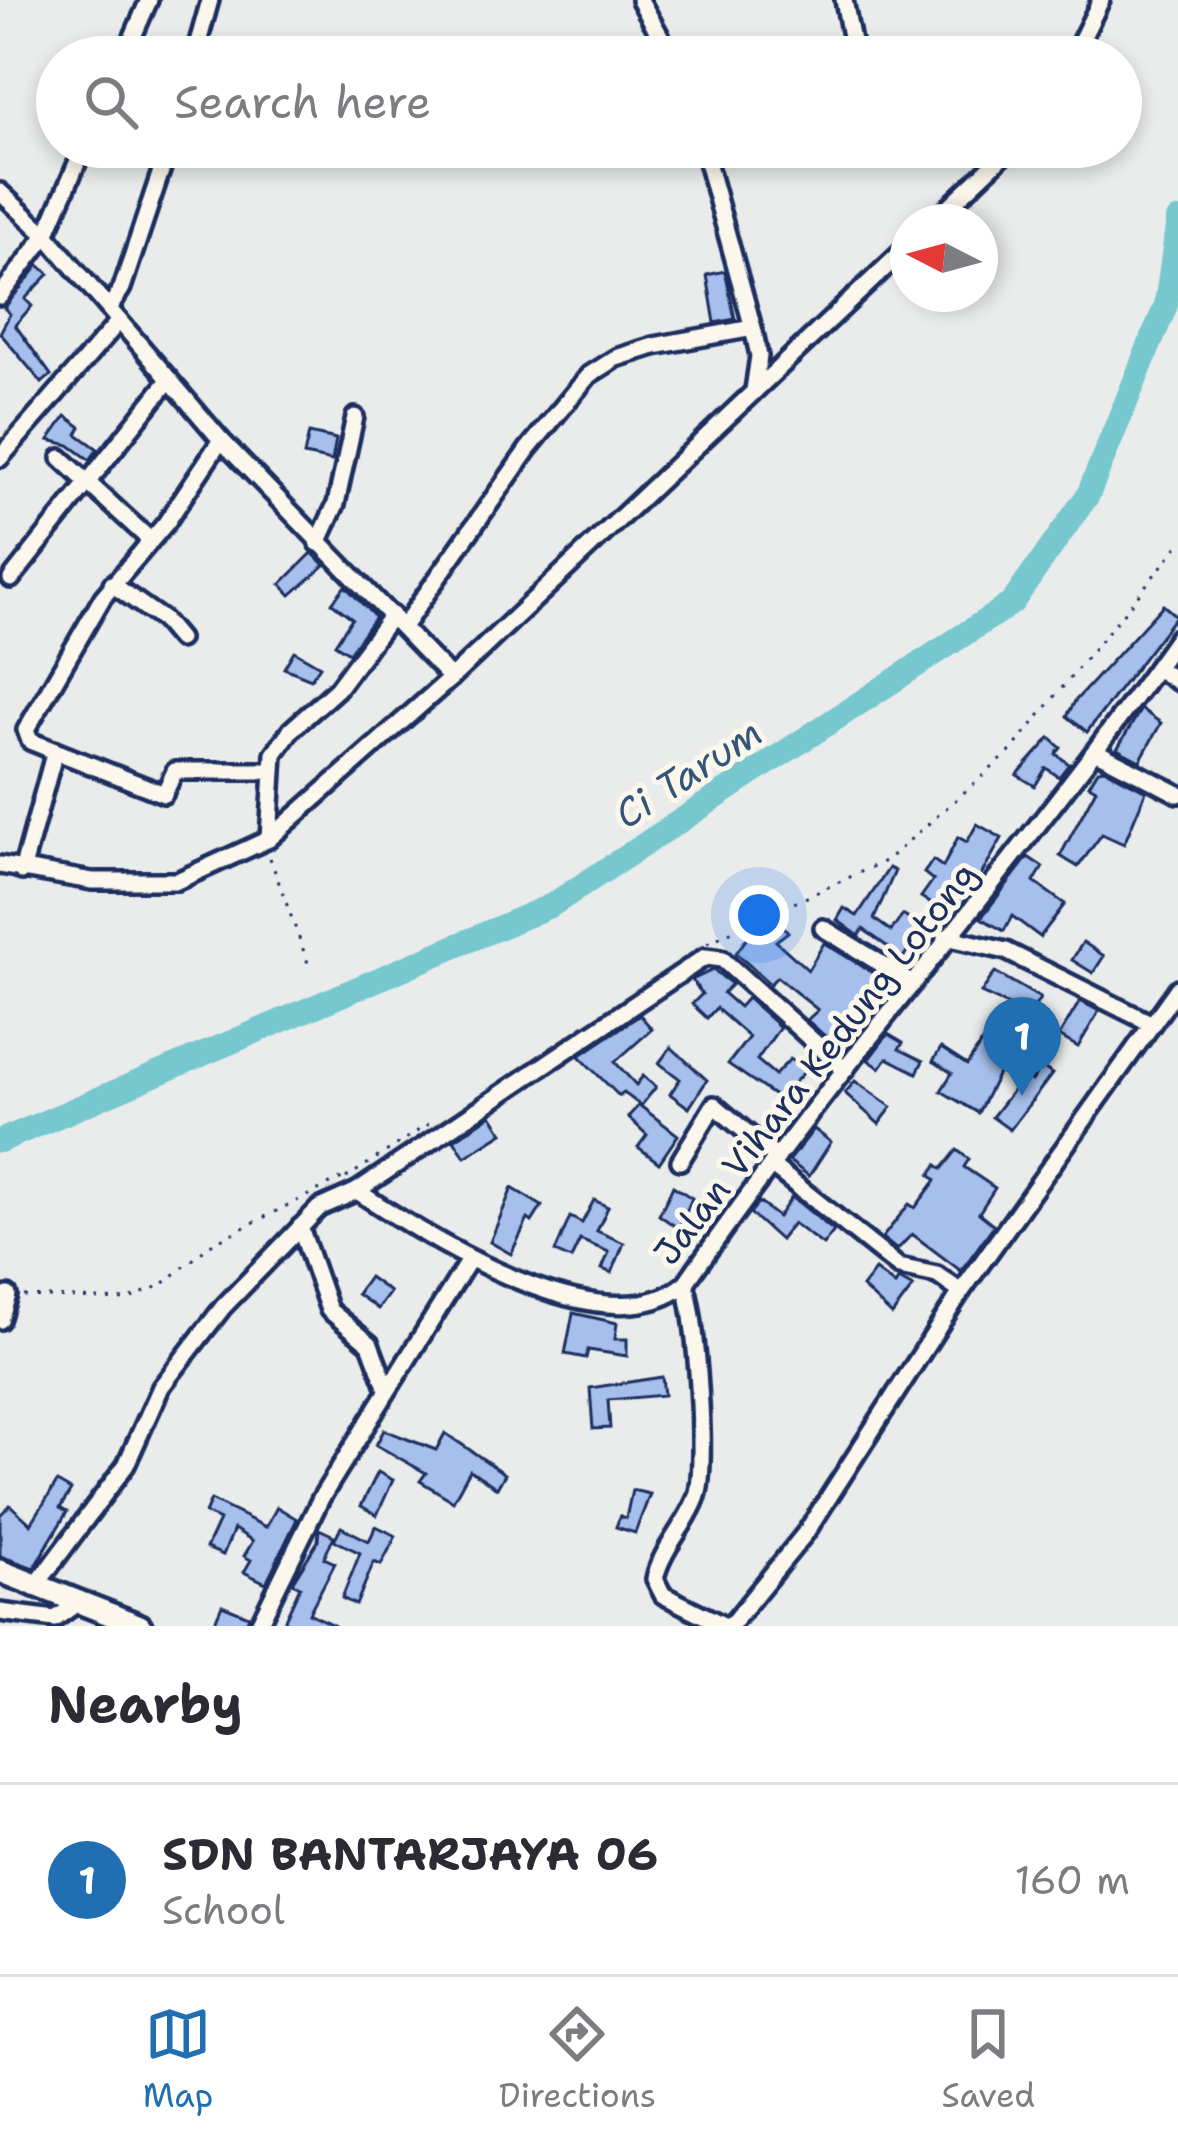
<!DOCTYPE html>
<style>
:root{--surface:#fff;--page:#f7f7f7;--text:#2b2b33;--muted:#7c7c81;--line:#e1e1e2;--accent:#1f6fb2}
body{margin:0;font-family:"Shantell Sans",sans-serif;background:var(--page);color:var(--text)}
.compass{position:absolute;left:890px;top:204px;width:108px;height:108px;border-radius:50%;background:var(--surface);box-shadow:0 6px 18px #0003;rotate:276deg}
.you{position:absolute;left:759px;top:915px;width:42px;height:42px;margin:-30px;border:9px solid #fff;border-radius:50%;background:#1a73e8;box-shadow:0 0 0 18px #1a73e833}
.badge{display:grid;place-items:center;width:78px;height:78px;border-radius:50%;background:var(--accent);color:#fff;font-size:39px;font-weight:700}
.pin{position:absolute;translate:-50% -99px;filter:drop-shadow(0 3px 6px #0008)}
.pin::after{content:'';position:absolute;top:63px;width:42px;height:36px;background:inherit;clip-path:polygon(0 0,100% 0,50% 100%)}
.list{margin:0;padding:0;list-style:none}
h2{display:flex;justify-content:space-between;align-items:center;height:156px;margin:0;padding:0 48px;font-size:51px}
h2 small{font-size:39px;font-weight:400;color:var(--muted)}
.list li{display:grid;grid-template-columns:78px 1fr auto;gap:36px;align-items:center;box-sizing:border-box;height:192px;padding:0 48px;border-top:3px solid var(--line)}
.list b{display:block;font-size:45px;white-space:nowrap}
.list p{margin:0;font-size:39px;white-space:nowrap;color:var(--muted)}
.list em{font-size:39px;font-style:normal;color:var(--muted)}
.icon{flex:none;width:66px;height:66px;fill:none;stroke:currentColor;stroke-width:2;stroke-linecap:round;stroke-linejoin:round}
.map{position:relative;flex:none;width:1178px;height:1626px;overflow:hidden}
.search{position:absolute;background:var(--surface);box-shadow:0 6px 18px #0003;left:36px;right:36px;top:36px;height:132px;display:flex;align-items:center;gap:30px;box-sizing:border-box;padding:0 42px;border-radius:66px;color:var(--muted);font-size:45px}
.sheet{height:348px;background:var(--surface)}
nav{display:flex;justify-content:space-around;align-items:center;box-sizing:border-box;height:168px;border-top:3px solid var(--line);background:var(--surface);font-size:33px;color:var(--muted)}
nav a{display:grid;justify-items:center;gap:6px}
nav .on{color:var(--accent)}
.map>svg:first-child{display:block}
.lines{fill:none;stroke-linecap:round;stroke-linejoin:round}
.river{stroke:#76c7ce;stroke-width:24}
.building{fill:#a6bfec;stroke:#1b2f5e;stroke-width:3}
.minor-casing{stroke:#1b2f5e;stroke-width:24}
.major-casing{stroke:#1b2f5e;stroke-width:30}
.path{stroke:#1b2f5e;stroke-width:3;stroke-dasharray:3 9;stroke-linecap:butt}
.minor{stroke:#fbf7ec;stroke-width:15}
.major{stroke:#fbf7ec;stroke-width:21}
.labels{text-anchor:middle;stroke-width:10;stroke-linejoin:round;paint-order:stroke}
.street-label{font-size:36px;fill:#1b2f5e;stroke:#fbf7ec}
.water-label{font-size:39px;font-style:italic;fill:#32557a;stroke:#fbf7ec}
</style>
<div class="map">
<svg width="1178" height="1626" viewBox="0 0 1178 1626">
<rect width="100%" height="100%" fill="#eaecec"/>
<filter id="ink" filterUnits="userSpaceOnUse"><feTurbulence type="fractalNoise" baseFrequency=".00833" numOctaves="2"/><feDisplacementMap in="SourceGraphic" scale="24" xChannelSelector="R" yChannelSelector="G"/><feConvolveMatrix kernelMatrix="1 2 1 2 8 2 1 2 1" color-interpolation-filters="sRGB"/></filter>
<g filter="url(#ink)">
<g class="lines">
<!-- river -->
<polyline class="river" points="0,1141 552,905 1012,603 1088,495 1166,305 1178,220"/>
</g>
<!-- building -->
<g class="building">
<polygon points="39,265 49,274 25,299 32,306 15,325 51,375 42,383 0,333 10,314 4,308"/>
<polygon points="725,271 735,319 715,323 707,275"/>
<polygon points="66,416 81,427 77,434 98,449 90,460 69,445 49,440"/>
<polygon points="309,433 336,439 332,461 304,455"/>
<polygon points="312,553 325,565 291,595 281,584"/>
<polygon points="345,586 375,617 349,653 335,644 352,618 332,603"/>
<polygon points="1163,605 1176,616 1087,732 1067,716 1075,701"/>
<polygon points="294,651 320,666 311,679 284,668"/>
<polygon points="1141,709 1161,723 1140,761 1117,749"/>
<polygon points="1050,738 1061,748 1056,754 1069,764 1059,777 1046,768 1035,786 1017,775"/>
<polygon points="1104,769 1146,791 1124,844 1102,834 1078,867 1060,856 1096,789 1089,785 1098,770"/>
<polygon points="977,824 1002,838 976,884 971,881 959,900 948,893 938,908 921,897 933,880 924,873 933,860 943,867 958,837 967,842"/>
<polygon points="1028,857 1043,867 1034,882 1065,904 1040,937 1012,916 1004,931 981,918"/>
<polygon points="889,868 895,871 874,919 891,931 903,915 921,928 903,958 863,929 859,936 837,920 844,908 857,916"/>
<polygon points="776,917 788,932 776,941 808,970 824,943 888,982 846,1037 843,1052 807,1020 818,1010 777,977 770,984 736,953 755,927 760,931"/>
<polygon points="1083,942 1104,956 1093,973 1072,960"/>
<polygon points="713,970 732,984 723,993 739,1007 747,998 780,1027 757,1060 775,1075 790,1059 797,1064 807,1052 822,1066 815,1074 808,1068 790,1087 795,1091 785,1103 728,1064 749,1037 716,1008 707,1018 692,1004 702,994 692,980"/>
<polygon points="995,972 1040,998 1030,1015 981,993"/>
<polygon points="1080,1001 1099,1011 1078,1047 1059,1036"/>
<polygon points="640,1015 652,1029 615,1062 636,1085 643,1076 656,1087 641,1106 623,1092 619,1096 579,1056"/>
<polygon points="888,1034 903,1043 899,1049 923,1061 917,1073 887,1058 880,1068 868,1060"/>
<polygon points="984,1039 1008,1054 978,1113 941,1091 952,1073 933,1061 941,1048 967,1065"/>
<polygon points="671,1047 707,1080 689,1108 670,1094 680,1079 659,1063"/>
<polygon points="1041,1066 1052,1074 1010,1130 992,1117 1023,1077 1032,1081"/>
<polygon points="855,1081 892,1107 879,1124 845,1093"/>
<polygon points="639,1105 678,1135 659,1163 638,1147 647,1135 628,1117"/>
<polygon points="491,1115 503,1133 465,1157 454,1140"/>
<polygon points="814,1129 831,1142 809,1176 789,1161"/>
<polygon points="957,1150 969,1159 964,1167 995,1188 979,1213 994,1225 961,1271 912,1234 897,1250 882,1238 909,1204 915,1208 936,1180 930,1175 937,1165 942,1169"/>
<polygon points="673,1186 692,1198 679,1229 659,1215"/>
<polygon points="512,1188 542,1206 532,1222 528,1219 511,1254 490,1242"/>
<polygon points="792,1197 834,1231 823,1245 793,1223 780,1240 750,1213 759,1202 778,1217"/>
<polygon points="594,1200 608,1207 597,1231 624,1243 612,1273 602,1269 609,1252 580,1240 571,1259 555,1252 570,1217 582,1223"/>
<polygon points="875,1270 895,1285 899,1279 913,1287 892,1315 862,1287"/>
<polygon points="369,1277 390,1292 378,1309 357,1294"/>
<polygon points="573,1313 617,1323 615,1339 627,1339 627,1356 588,1350 586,1358 565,1354"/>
<polygon points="662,1377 664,1395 608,1400 610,1428 593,1429 590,1388"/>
<polygon points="384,1430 436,1450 445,1433 505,1474 497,1488 470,1470 453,1501 420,1481 426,1473 376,1445"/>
<polygon points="378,1472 393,1480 377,1515 361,1506"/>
<polygon points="57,1482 71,1490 60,1508 67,1512 34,1568 0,1556 0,1515 10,1505 31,1524"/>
<polygon points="632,1490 650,1494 635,1533 616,1527 620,1516 626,1518"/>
<polygon points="211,1500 266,1527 277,1507 297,1519 266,1583 244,1572 251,1560 244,1556 253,1541 234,1529 223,1555 206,1548 219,1520 205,1513"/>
<polygon points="376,1526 396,1536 381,1565 374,1562 356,1605 342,1598 360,1553 334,1540 341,1527 369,1541"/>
<polygon points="319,1529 334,1536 324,1558 335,1563 309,1613 335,1626 282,1626 300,1587 292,1583 318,1541"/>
<polygon points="222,1605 249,1616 245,1626 213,1626"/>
</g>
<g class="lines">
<defs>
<g id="minor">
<polyline points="640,0 672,57"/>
<polyline points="844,0 855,57"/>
<polyline points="124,57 149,0"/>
<polyline points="194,57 210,0"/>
<polyline points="1073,57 1101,0"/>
<polyline points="0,192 46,235 221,440 451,678"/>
<polyline points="933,222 1012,147"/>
<polyline points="0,296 46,235 84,147"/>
<polyline points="110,307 122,288 169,147"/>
<polyline points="753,328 759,356 754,390"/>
<polyline points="0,458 119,321"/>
<polyline points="61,458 150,540"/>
<polyline points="318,543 336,504 355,417"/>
<polyline points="11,579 169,380"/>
<polyline points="112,584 163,620 179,639"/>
<polyline points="403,627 528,449 589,375 616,358 654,346 753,328 703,147"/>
<polyline points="1156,668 1178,682"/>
<polyline points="55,751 164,794 175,771 269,771"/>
<polyline points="1095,751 1178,794"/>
<polyline points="269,839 274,754 291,730 337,689 392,615"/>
<polyline points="0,865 92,881 177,881 269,839 451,678 908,246"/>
<polyline points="22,871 55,751 30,741 26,730 103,597 166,523 221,440"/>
<polyline points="823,928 909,981"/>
<polyline points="946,937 1006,951 1150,1023"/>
<polyline points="680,1161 714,1105 777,1158"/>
<polyline points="771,1165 899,1267 937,1275 961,1292"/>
<polyline points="357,1191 705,957 722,959 845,1070"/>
<polyline points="300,1227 329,1310 370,1344 387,1389"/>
<path d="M685,1284C697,1316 707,1465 697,1496C687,1525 661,1549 655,1579L663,1595L725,1626"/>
<polyline points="0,1320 8,1295"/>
<path d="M34,1588L126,1465L161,1387L223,1307L319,1208L357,1191C429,1239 605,1350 685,1284C840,1061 1022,859 1178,637"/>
<polyline points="0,1612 55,1619 76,1604"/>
<polyline points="258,1626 321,1498 469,1260"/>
<polyline points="730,1626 807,1531 961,1292 1178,988"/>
</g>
<polyline id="major" points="0,1571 140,1626"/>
</defs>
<!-- minor casing -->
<use href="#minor" class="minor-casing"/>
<!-- major casing -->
<use href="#major" class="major-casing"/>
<!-- path -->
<g class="path">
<polyline points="270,858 308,963"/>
<polyline points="707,943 887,860 1009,753 1178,546"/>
<polyline points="346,1178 433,1121"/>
<polyline points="24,1296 127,1300 163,1284 213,1243 346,1176"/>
</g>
<!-- minor -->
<use href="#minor" class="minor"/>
<!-- major -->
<use href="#major" class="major"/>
</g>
</g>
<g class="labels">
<!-- street labels -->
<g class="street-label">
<text transform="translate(815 1063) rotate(-52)" y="13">Jalan Vihara Kedung Lotong</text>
</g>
<!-- water labels -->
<g class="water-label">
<text transform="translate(688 773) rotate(-33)" y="14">Ci Tarum</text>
</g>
</g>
</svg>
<svg class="compass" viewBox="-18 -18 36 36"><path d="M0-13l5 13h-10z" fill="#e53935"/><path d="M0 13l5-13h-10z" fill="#7c7c81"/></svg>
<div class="you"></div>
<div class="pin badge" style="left:1022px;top:1096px">1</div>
<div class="search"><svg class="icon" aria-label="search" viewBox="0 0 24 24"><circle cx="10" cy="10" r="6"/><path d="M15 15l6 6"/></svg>Search here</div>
</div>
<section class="sheet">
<h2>Nearby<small></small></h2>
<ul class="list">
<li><span class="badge">1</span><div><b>SDN BANTARJAYA 06</b><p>School</p></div><em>160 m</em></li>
</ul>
</section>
<nav>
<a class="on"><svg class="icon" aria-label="map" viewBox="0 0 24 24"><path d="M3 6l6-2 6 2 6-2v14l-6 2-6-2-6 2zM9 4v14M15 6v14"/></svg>Map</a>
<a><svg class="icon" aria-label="directions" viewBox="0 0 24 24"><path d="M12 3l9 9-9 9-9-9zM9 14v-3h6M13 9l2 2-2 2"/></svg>Directions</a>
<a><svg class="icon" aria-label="saved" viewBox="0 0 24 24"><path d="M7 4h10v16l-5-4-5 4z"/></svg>Saved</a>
</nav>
